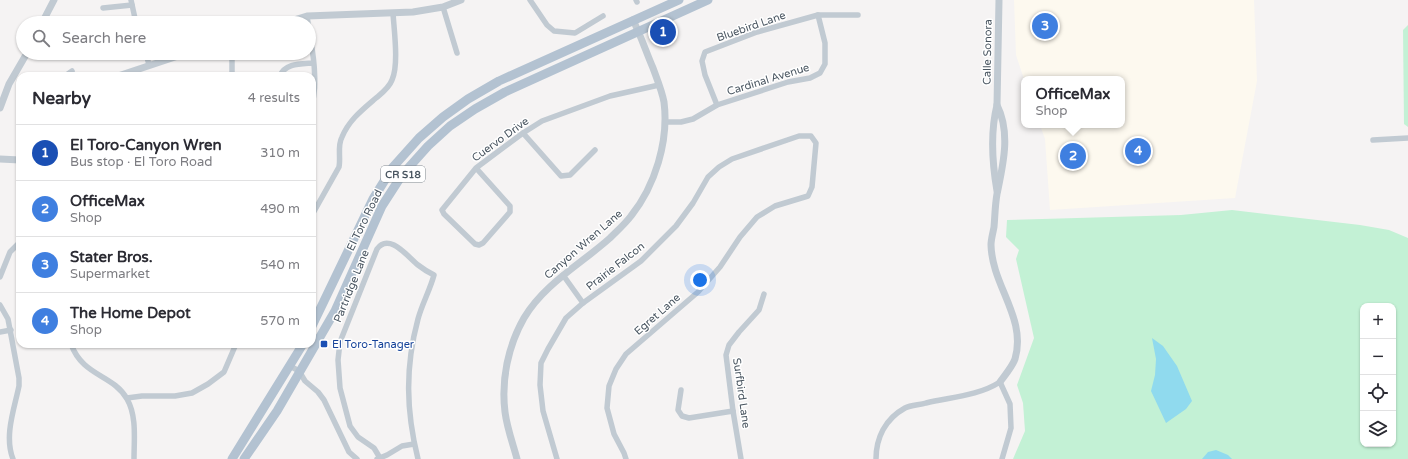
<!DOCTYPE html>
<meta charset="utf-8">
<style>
:root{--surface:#fff;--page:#f2f2f3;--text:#2b2b33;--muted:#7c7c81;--line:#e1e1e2;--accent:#1a73e8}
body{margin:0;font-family:"Varela Round",sans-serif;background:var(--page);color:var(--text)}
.controls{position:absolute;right:12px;bottom:12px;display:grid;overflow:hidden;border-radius:8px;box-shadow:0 1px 3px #0004}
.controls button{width:36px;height:36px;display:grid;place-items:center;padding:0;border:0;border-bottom:1px solid var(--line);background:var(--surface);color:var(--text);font:20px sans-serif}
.you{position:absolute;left:700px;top:280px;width:14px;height:14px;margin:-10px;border:3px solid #fff;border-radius:50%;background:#1a73e8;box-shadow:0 0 0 6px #1a73e833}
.badge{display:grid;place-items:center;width:26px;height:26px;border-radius:50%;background:var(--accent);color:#fff;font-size:13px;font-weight:700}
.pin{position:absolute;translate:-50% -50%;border:2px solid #fff;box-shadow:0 1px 4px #0006}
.popup{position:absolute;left:1021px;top:76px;width:104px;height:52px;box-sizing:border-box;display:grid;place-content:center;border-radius:8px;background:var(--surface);filter:drop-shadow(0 1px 3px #0005);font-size:13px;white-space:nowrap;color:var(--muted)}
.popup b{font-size:15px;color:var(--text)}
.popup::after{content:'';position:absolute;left:50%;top:100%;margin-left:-8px;border:8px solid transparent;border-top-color:var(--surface)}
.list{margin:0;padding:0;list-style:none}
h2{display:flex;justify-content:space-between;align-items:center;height:52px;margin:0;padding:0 16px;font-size:17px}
h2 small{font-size:13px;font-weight:400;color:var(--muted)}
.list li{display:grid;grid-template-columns:26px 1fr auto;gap:12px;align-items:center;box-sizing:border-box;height:56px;padding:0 16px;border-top:1px solid var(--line)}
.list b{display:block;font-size:15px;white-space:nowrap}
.list p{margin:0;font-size:13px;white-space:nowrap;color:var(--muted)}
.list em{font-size:13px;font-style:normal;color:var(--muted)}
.icon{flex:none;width:22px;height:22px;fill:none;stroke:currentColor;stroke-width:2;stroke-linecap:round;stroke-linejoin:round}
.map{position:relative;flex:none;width:1408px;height:459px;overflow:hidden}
.search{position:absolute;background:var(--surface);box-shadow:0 1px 3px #0004;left:16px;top:16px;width:300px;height:44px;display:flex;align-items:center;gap:10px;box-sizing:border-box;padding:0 14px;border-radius:22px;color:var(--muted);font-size:15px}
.panel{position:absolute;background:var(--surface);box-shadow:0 1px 3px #0004;left:16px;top:72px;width:300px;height:276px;border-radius:12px}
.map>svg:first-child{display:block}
.commercial{fill:#fdf9ef}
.green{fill:#c3f1d5;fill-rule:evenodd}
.water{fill:#90daee}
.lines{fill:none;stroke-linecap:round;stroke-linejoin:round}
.minor{stroke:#c1cad2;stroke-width:5.5}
.tertiary{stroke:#c1cad2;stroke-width:7}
.primary{stroke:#b3c2d1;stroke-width:9}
.transit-dot{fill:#1a4fb4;stroke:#fff;stroke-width:1.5}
.labels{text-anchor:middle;stroke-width:3;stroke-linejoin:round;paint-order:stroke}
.shield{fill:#fff;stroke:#808990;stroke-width:1}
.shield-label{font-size:10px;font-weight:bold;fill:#4a5661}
.street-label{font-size:11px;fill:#4a5661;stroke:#fff}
.transit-label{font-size:11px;fill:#164399;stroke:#fff;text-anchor:start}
</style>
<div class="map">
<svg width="1408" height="459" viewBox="0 0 1408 459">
<rect width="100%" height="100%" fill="#f5f3f3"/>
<!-- commercial -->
<polygon class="commercial" points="1014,0 1254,0 1257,81 1235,198 1050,210 1045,139 1040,125 1122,125 1122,79 1024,79 1016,55"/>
<!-- green -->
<g class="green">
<polygon points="1408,25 1408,127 1404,124 1403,30"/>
<path d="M1232,210L1360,225L1389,230L1408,238V459H1013L1025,431L1023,403L1017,385L1034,338L1016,259L1019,250L1006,237L1007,220L1181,215ZM1363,306H1393V444H1363Z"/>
</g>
<!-- water -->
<g class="water">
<polygon points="1152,338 1163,346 1177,366 1192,401 1186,409 1166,423 1151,391 1155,375 1156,359"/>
<polygon points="1216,450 1228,455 1232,459 1202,459 1208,452"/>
</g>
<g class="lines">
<!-- minor -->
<g class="minor">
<polyline points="131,0 136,23"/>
<polyline points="530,0 547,25 554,31 575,33 603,16"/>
<polyline points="636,0 637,2"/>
<polyline points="443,7 457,53"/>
<polyline points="103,8 132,5"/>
<polyline points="307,16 308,23"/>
<path d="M309,30C313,52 318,82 312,104"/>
<polyline points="146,53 149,65"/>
<polyline points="65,76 72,71"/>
<polyline points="232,76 232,53"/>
<path d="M280,76C285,63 301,64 313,63"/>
<polyline points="717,105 705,75 702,61 705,52 757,32 818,15 858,15"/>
<polyline points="665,122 681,122 693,119 717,105 788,82 810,78 820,73 825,64 825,43 818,15"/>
<polyline points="523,133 561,176 570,175 595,150"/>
<polyline points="1373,140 1408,138"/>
<polyline points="476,168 510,206 510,212 483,243 479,245 475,244 444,214 442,210 476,168 523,133 542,121 610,96 659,85"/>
<path d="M312,215L339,167C341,157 337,146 342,137C349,120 362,110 376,98C382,93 389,88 392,80C399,65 394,30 393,13"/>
<polyline points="563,275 583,303"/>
<polyline points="0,277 10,252 18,244"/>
<path d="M0,305L8,319L19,378V386C14,410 4,436 13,459"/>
<polyline points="0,332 11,330"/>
<path d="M71,344C83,377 113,374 127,399C137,416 134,440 134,459"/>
<polyline points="290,366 299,371 305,381 318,392 324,400 349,452 357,459"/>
<polyline points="681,390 678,410 682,416 689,418 733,411"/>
<polyline points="127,398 142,396 175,396 192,393 208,384 224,372 236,344"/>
<path d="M380,458L374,448L358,437L350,426L340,388L338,360L340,342L377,249C389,232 408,257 418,265C423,269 428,272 434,275C430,290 422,304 418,319C405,367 406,411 418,459"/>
<polyline points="377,459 387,455 402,446 414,444"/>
<polyline points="557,459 543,411 540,385 541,363 548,349 566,318 583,303 641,261 676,226 693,203 708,177 719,167 732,159 799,136 811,136 816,143 812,187 808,196 775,206 757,217 740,237 720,267 698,292 626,354 616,369 609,386 607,408 614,434 624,453 626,459"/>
<polyline points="741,459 733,411 726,355 729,345 739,332 759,310 764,294"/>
<path d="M876,459C876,438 885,419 905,408C911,405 920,405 926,403C951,397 978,396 1000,382L1010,404L1011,428L1002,459"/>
</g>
<!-- tertiary -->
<g class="tertiary">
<polyline points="42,23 54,0"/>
<polyline points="284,23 307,16 413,12 443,7 461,0"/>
<polyline points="118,76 187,53"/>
<path d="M997,105C1011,133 1003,165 997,194C995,205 995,216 994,227C993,233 991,239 991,245C992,286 1027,318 1015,359C1012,367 1005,375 1000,382"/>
<polyline points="0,108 9,84 27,53"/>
<polyline points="0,159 20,160"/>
<path d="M997,191C992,162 990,133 997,105L999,0"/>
<path d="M517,459C513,444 507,428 505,412C501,380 508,346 524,318C544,284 581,264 610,238C617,231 625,224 631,216C655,186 669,141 664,102C662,91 657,79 653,68C646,52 641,36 633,20"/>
</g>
<!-- primary -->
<g class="primary">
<polyline points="312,326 373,199 393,167 419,138 443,117 468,99 499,81 679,0"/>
<polyline points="232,459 303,344"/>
<polyline points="244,459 277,411 335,311 382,206 402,175 428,146 450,126 475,109 505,92 708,0"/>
</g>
</g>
<!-- markers -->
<rect class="transit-dot" x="320" y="340" width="8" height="8" rx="2"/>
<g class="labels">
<!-- shield labels -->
<rect class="shield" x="381" y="166" width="44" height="16" rx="3"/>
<g class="shield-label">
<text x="403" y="178">CR S18</text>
</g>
<!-- street labels -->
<g class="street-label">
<text transform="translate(751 26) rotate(-19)" y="4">Bluebird Lane</text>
<text transform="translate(987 52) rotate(-89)" y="4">Calle Sonora</text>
<text transform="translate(768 79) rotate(-17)" y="4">Cardinal Avenue</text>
<text transform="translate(500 139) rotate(-36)" y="4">Cuervo Drive</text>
<text transform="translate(364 220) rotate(-64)" y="4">El Toro Road</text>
<text transform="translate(583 244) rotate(-41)" y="4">Canyon Wren Lane</text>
<text transform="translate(615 266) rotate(-38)" y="4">Prairie Falcon</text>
<text transform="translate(351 286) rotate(-68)" y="4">Partridge Lane</text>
<text transform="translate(657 314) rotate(-41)" y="4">Egret Lane</text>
<text transform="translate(742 393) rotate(82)" y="4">Surfbird Lane</text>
</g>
<!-- transit labels -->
<g class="transit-label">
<text x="332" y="348">El Toro-Tanager</text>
</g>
</g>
</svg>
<div class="controls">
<button>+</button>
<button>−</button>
<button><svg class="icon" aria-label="locate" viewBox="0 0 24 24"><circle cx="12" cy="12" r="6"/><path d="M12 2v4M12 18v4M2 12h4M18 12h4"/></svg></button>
<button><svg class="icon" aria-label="layers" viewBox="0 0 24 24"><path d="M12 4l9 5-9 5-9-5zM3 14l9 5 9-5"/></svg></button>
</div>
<div class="you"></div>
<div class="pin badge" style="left:663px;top:32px;background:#1a4fb4">1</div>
<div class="pin badge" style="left:1073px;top:156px;background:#3f7fe0">2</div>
<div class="popup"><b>OfficeMax</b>Shop</div>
<div class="pin badge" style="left:1045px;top:26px;background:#3f7fe0">3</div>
<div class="pin badge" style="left:1138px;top:151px;background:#3f7fe0">4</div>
<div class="search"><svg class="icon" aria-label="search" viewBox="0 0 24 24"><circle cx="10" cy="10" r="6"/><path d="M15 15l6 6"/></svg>Search here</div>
<section class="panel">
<h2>Nearby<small>4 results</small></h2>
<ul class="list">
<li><span class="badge" style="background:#1a4fb4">1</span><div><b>El Toro-Canyon Wren</b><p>Bus stop · El Toro Road</p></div><em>310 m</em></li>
<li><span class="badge" style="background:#3f7fe0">2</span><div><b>OfficeMax</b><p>Shop</p></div><em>490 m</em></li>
<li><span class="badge" style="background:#3f7fe0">3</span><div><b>Stater Bros.</b><p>Supermarket</p></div><em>540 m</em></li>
<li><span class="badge" style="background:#3f7fe0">4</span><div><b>The Home Depot</b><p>Shop</p></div><em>570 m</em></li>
</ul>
</section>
</div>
